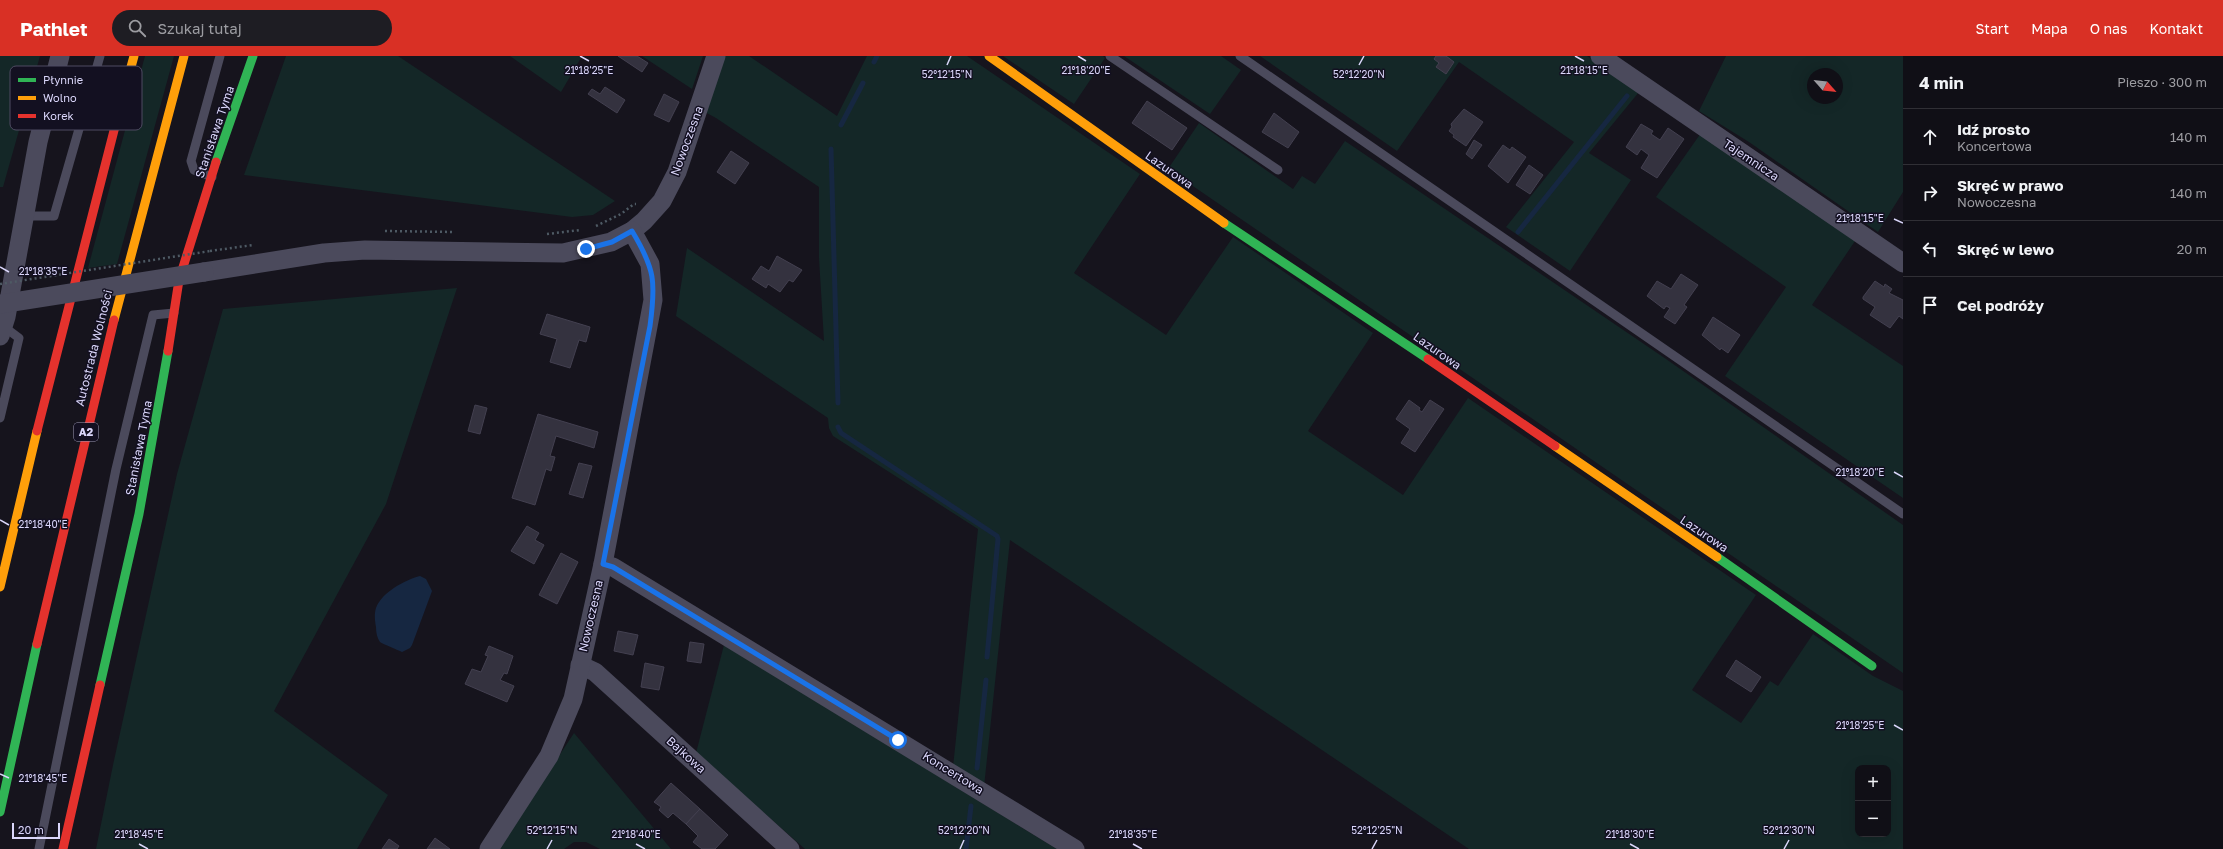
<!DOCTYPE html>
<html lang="pl">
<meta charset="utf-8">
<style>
:root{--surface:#100f16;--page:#1e1d23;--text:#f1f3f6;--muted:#9c9ca1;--line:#302f35;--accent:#d93025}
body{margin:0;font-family:"Golos Text",sans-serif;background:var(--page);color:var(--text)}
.controls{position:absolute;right:12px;bottom:12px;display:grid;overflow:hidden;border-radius:8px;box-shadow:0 4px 16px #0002}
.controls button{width:36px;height:36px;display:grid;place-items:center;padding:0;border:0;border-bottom:1px solid var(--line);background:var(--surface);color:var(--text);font:20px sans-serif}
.compass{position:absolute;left:1807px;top:12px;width:36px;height:36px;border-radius:50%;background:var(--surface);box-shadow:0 4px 16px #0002;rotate:117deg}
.scale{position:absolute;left:12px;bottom:10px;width:48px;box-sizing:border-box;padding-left:4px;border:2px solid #dad6fa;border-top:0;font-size:11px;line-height:14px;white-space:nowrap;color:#dad6fa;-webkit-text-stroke:3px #131021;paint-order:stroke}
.stop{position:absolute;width:12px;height:12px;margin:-9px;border:3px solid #1a73e8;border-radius:50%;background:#fff}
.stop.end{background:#1a73e8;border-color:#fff;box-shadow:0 1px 4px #0008}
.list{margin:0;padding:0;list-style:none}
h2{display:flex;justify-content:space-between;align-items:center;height:52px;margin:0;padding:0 16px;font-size:17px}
h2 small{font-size:13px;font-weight:400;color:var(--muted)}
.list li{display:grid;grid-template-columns:26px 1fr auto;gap:12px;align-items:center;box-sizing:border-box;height:56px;padding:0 16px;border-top:1px solid var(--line)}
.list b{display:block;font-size:15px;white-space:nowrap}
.list p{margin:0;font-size:13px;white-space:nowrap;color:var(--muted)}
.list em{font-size:13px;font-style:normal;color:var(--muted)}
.icon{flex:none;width:22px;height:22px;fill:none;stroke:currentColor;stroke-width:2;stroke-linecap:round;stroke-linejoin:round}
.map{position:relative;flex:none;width:1903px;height:793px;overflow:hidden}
header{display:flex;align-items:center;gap:24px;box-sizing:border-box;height:56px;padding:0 20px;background:var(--accent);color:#fff}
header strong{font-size:19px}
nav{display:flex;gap:22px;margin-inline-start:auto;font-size:14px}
.search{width:280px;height:36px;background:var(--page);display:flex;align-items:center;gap:10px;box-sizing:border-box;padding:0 14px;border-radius:22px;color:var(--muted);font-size:15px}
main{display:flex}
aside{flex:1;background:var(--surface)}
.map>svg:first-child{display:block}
.green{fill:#142727;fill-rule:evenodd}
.water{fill:#162741}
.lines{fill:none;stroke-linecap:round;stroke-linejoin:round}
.stream{stroke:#162741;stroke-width:5}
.building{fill:#34323f;stroke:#434050}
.path{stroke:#4e5a64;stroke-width:2.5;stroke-dasharray:2 3;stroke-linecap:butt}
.lane{stroke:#4b4a5c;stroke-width:9}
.street{stroke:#4b4a5c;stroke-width:19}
.fast{stroke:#30b455;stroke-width:9}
.slow{stroke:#ff9f0a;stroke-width:9}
.jam{stroke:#e5322d;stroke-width:9}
.path-bridge{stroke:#4e5a64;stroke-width:2.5;stroke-dasharray:2 3;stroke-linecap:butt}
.street-bridge{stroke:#4b4a5c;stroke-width:19}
.route{stroke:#1a73e8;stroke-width:5}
.ticks{fill:none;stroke:#dad6fa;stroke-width:1.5}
.labels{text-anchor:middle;stroke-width:3;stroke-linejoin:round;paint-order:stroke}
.shield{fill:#131021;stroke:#9e9bb9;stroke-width:1}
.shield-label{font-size:11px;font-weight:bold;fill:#dad6fa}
.street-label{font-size:12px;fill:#dad6fa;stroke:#131021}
.key{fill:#131021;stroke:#4f4b62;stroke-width:1}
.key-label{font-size:11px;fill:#dad6fa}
.ticks-label{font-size:10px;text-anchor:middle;fill:#dad6fa;stroke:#131021;stroke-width:3;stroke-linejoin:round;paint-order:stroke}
</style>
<header>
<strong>Pathlet</strong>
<div class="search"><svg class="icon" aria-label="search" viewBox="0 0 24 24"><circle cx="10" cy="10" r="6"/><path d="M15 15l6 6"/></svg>Szukaj tutaj</div>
<nav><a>Start</a><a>Mapa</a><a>O nas</a><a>Kontakt</a></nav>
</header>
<main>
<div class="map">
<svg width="1903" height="793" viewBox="0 0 1903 793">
<rect width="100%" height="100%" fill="#16141d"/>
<!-- green -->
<g class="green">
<polygon points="0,0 40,0 3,131 0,131"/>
<polygon points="145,0 174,0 117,208 88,212"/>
<polygon points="286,0 398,0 615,145 593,159 572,161 244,119"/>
<polygon points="510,0 582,0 561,36"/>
<polygon points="642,0 703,0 692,33"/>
<path d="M724,0H749L837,60L867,0H967L1140,118L1074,217L1166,279L1233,181L1373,277L1308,375L1403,439L1468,342L1756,539L1692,634L1741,667L1770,625L1778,630L1813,578L1873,620L1903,635V793H1469L1010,484L984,731L953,711L978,473L833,380L829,372L828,362L676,260L687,192L824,285L819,202V131L716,62L703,55ZM1858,712H1888V778H1858Z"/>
<polygon points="1003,0 1103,0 1105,2 1074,48"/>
<polygon points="1124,0 1221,0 1241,14 1210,58"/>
<polygon points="1260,0 1587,0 1639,36 1589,97 1631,124 1570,215 1506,171 1574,86 1459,6 1397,95"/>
<path d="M1726,0H1903V136L1878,176L1749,86L1699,55ZM1813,18H1837V42H1813Z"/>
<polygon points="1199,67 1293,133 1302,120 1315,128 1345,85 1666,303 1903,469 1903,617 1168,113"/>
<polygon points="1701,77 1855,185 1812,249 1903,310 1903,442 1725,320 1786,231 1656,141"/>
<polygon points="457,232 386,448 274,655 388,739 357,793 96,793 113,709 177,418 223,253"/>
<polygon points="724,589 1057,793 805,793 696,697"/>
<polygon points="574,677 671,793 600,793 586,786 574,786 564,793 498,793"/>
</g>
<!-- water -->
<path class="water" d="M420,520L426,523L432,535L412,589L410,592L402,596C398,594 383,588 380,586C377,582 376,576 376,571C375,565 374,558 376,552C382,536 405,524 420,520Z"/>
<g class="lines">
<!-- stream -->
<g class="stream">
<polyline points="874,6 877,0"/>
<polyline points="841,69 863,27"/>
<polyline points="831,93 838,347"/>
<polyline points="1518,176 1627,40"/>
<polyline points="838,371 841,377 997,480 998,483 987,601"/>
<polyline points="977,712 986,624"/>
<polyline points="966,793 971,750"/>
</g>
</g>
<!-- building -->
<g class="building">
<polygon points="618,0 637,0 648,7 642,16"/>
<polygon points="1436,0 1446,0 1454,6 1446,18 1436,11 1439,7 1434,3"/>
<polygon points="605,31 625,44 617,57 588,38 592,33 600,38"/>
<polygon points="664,38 679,46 669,66 654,59"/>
<polygon points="1147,45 1187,72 1172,94 1132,67"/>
<polygon points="1464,53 1483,66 1466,90 1453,81 1454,79 1449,75 1452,71 1451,68"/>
<polygon points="1274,57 1299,76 1288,92 1262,76"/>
<polygon points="1641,68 1653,75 1651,78 1660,84 1668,72 1684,83 1657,122 1641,112 1649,99 1641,93 1637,99 1626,91"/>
<polygon points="1474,84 1482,89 1472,103 1466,98"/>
<polygon points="1503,89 1510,94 1512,91 1526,101 1508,127 1488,110"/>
<polygon points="731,95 749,107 735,128 717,116"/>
<polygon points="1529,109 1543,119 1530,138 1516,129"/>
<polygon points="777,200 802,214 793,226 789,224 780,236 768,228 766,232 752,223 761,210 769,215"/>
<polygon points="1681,218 1698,229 1684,249 1687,251 1675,268 1664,261 1670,252 1666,250 1664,253 1647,240 1657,225 1671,233"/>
<polygon points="1875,225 1884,231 1885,228 1892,233 1889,237 1903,244 1903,263 1899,260 1890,272 1870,259 1875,251 1863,243 1863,241"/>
<polygon points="547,258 590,271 586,286 579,284 570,312 550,306 557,283 540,278"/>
<polygon points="1713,261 1740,279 1728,297 1721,292 1720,294 1702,279"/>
<polygon points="1409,344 1420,352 1419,354 1422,356 1430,344 1444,353 1415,396 1401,387 1410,373 1396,363"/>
<polygon points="475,349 487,352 480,378 468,375"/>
<polygon points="538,358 598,376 594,392 556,380 550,400 555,401 551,415 546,413 535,449 512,442"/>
<polygon points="579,407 592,410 583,442 569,438"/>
<polygon points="527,470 539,477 535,484 544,489 534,508 511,495"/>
<polygon points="561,497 578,506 557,548 539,539"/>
<polygon points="618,575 638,579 633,599 614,595"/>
<polygon points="690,586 704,588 701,607 687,605"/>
<polygon points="489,590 513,600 507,618 504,617 500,624 514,630 507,646 465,628 472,613 481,616 488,600 485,599"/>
<polygon points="1736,604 1761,621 1751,636 1726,620"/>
<polygon points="645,607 664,611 659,634 641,631"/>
<polygon points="671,727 700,753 686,768 673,757 668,762 659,754 661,751 654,746"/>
<polygon points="700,753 728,779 715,793 702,793 693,786 698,780 686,768"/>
<polygon points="435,782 450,793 427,793"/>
<polygon points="389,783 399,790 397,793 382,793"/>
</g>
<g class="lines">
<!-- path -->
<g class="path">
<polyline points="596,170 621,158 634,148 636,148"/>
<polyline points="385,175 454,176"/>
<polyline points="547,178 580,174"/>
<polyline points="210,195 253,189"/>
</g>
<!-- lane -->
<g class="lane">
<polyline points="1110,0 1278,114"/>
<polyline points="1240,0 1903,458"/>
<polyline points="212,121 194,114 191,105 220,0"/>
<polyline points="25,160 54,160 100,0"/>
<polyline points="0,362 19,282 3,270"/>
<polyline points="39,793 116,413 153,259 174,257"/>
</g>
<!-- street -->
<g class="street">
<polyline points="1600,0 1903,207"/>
<polyline points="204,216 324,197 365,194 563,197 611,186 632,175 644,165 662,145 677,116 716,0"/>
<polyline points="0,280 6,261 38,86 60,0"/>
<polyline points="603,508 613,511 1075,793"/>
<polyline points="580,609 595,616 790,793"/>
<polyline points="489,793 549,700 573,643 603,508 653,244 650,208 632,175"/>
</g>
<!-- fast -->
<g class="fast">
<polyline points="216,106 253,0"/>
<polyline points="1224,167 1428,303"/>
<polyline points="1717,501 1872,610"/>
<polyline points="100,629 139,458 168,295"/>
<polyline points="0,756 37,588"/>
</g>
<!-- slow -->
<g class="slow">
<polyline points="989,0 1224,167"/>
<polyline points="119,55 134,0"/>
<polyline points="114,264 184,0"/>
<polyline points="1555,390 1717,501"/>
<polyline points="0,531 37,375"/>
</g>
<!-- jam -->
<g class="jam">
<polyline points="168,295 179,224 216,106"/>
<polyline points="1428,303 1555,390"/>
<polyline points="37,375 119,55"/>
<polyline points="37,588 114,264"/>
<polyline points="63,793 100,629"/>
</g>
<!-- path-bridge -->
<polyline class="path-bridge" points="0,228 210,195"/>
<!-- street-bridge -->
<polyline class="street-bridge" points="0,248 204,216"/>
</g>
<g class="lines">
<!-- route -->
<path class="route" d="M586,193L612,186L632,175C655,213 656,226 650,270L603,508L613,511L898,684"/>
</g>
<!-- ticks -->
<path class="ticks" d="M580,0L589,5M1078,0L1086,5M1575,0L1584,5M947,9L951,0M1359,9L1364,0M1894,163L1903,167M0,211L9,216M1894,416L1903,421M0,464L9,469M1894,669L1903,674M0,718L9,722M139,788L148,793M636,788L645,793M1133,788L1142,793M1630,788L1639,793M547,793L552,784M960,793L964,784M1372,793L1377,784M1784,793L1789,784"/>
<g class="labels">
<!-- shield labels -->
<rect class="shield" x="74" y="367" width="24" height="18" rx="3"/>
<g class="shield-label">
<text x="86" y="380">A2</text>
</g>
<!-- street labels -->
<g class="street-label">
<text transform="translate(215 76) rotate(-71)" y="4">Stanisława Tyma</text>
<text transform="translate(687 85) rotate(-70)" y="4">Nowoczesna</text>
<text transform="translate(1751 104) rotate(34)" y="4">Tajemnicza</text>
<text transform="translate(1169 114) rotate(35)" y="4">Lazurowa</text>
<text transform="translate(94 292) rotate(-76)" y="4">Autostrada Wolności</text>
<text transform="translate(1437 295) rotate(35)" y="4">Lazurowa</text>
<text transform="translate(139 392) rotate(-79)" y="4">Stanisława Tyma</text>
<text transform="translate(1704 478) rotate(34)" y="4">Lazurowa</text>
<text transform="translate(591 560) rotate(-77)" y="4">Nowoczesna</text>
<text transform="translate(686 699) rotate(42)" y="4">Bajkowa</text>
<text transform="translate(953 717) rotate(32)" y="4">Koncertowa</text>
</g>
</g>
<!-- legend -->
<rect x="10" y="10" width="132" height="64" rx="6" class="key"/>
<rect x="18" y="22" width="18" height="4" fill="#30b455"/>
<rect x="18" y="40" width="18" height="4" fill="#ff9f0a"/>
<rect x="18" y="58" width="18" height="4" fill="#e5322d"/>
<g class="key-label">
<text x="43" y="28">Płynnie</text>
<text x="43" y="46">Wolno</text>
<text x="43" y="64">Korek</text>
</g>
<g class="ticks-label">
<text x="1584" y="18">21°18'15"E</text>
<text x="589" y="18">21°18'25"E</text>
<text x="1086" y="18">21°18'20"E</text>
<text x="947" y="22">52°12'15"N</text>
<text x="1359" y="22">52°12'20"N</text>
<text x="1860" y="166">21°18'15"E</text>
<text x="43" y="219">21°18'35"E</text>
<text x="1860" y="420">21°18'20"E</text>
<text x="43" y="472">21°18'40"E</text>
<text x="1860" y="673">21°18'25"E</text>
<text x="43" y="726">21°18'45"E</text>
<text x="552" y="778">52°12'15"N</text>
<text x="964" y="778">52°12'20"N</text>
<text x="1377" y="778">52°12'25"N</text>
<text x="1789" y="778">52°12'30"N</text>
<text x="1630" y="782">21°18'30"E</text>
<text x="139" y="782">21°18'45"E</text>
<text x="636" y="782">21°18'40"E</text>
<text x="1133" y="782">21°18'35"E</text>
</g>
</svg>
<div class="controls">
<button>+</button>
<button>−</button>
</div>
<svg class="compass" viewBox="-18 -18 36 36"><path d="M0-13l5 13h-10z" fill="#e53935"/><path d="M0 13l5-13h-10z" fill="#9c9ca1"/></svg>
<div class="scale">20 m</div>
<div class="stop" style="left:898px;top:684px"></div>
<div class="stop end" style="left:586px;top:193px"></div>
</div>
<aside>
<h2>4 min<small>Pieszo · 300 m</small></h2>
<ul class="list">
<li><svg class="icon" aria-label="ahead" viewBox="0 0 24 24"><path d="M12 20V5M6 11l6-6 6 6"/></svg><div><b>Idź prosto</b><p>Koncertowa</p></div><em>140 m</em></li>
<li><svg class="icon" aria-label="right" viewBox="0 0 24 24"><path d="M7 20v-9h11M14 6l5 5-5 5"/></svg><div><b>Skręć w prawo</b><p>Nowoczesna</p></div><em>140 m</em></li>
<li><svg class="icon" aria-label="left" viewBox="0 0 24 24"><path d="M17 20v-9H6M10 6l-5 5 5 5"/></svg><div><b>Skręć w lewo</b></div><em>20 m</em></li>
<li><svg class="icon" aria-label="arrive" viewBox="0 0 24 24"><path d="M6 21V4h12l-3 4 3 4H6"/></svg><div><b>Cel podróży</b></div></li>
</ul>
</aside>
</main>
